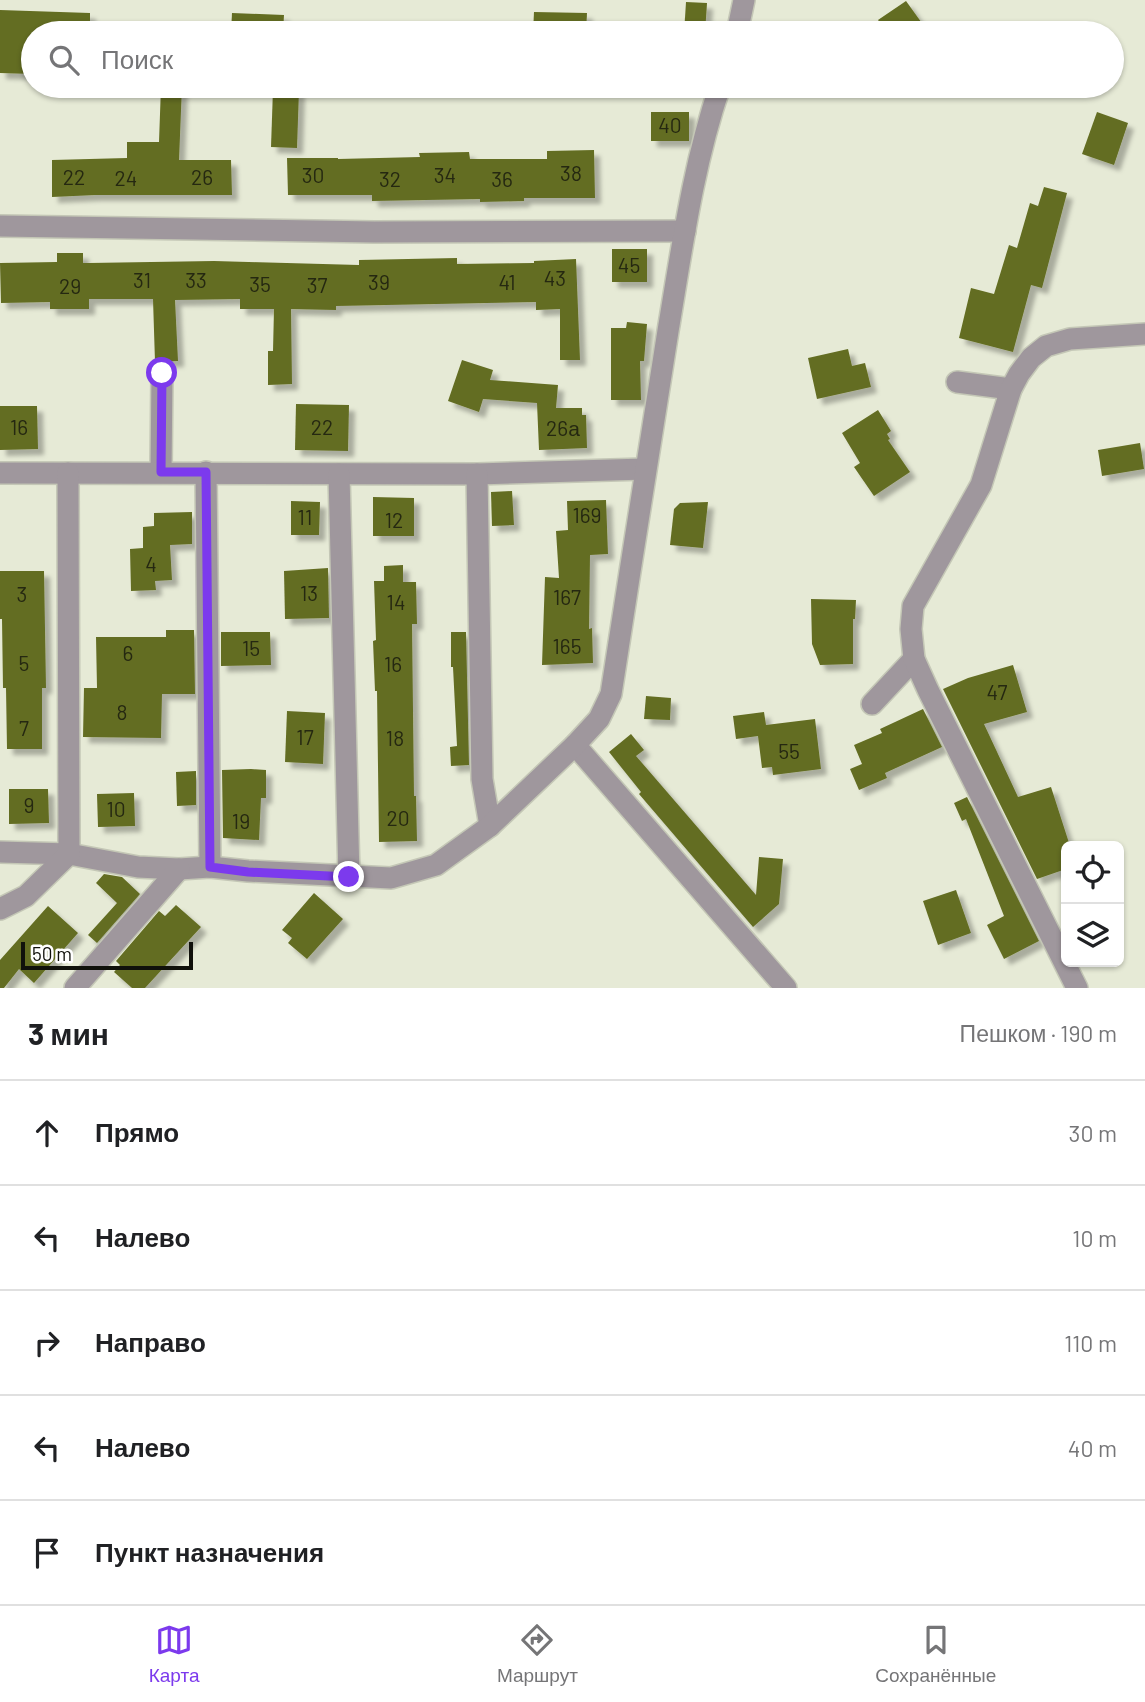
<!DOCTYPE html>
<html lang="ru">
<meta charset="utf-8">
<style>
:root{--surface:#fff;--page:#f2f2f2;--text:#202124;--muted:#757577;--line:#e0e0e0;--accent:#7c3aed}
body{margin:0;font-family:Barlow,sans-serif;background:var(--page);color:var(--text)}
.controls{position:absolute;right:21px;bottom:21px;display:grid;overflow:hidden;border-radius:10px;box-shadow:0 2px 5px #0004}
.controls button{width:63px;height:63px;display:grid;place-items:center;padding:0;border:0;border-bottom:2px solid var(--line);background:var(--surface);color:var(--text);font:35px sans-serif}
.scale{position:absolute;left:21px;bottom:18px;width:172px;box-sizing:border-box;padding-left:7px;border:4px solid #10110b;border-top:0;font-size:19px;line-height:24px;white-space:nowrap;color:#10110b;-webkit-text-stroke:5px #fff;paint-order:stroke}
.stop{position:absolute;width:21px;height:21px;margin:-16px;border:5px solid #7c3aed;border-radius:50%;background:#fff}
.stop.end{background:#7c3aed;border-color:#fff;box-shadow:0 2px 7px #0008}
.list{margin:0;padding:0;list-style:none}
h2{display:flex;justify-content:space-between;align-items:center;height:91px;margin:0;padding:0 28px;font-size:30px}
h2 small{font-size:23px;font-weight:400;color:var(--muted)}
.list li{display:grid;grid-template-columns:46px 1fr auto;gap:21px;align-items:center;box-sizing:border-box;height:105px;padding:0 28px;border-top:2px solid var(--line)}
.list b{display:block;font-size:26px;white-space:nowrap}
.list em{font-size:23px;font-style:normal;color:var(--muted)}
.icon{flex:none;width:38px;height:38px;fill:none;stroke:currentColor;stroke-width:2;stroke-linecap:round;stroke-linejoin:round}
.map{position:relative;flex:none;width:1145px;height:988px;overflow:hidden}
.search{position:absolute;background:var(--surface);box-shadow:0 2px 5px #0004;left:21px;right:21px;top:21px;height:77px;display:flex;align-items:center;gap:18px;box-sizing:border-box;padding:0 24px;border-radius:38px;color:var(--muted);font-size:26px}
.sheet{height:616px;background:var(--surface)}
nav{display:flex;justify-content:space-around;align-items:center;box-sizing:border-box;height:98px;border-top:2px solid var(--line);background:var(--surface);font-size:19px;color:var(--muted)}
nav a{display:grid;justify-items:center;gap:4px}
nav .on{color:var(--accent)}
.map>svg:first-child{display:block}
.building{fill:#636d22;filter:url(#shadow)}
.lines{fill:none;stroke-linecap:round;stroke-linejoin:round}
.minor-casing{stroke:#c4c7b6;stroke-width:24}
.minor{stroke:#9f979d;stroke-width:21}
.route{stroke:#7c3aed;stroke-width:9}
.labels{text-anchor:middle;stroke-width:6;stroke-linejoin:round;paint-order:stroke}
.number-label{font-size:21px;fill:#252811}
</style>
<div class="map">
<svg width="1145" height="988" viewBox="0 0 1145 988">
<defs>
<filter id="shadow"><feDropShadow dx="6" dy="6" stdDeviation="2" flood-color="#0004"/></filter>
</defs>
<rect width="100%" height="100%" fill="#e6ead6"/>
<!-- building -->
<g class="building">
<polygon points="906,1 929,33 888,33 878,20"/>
<polygon points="686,2 707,3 705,33 684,33"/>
<polygon points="0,10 90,13 90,33 33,33 33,74 0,73"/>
<polygon points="534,12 587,13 586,33 533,33"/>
<polygon points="232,13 284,15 283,33 231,33"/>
<polygon points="161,86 182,86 179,160 231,160 232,195 95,195 52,197 52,160 127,158 127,142 159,142"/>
<polygon points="273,89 299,90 297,148 271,147"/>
<rect x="651" y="112" width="38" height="29"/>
<polygon points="1097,112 1128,123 1114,165 1082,154"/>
<polygon points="594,150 595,198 524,198 524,201 480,202 480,199 372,201 372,195 288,195 287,158 338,158 338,159 420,157 419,153 469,152 470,159 547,159 547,151"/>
<polygon points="1044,187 1067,193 1042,288 1031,285 1013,352 959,338 971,288 994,294 1009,245 1017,248 1030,203 1038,206"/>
<rect x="612" y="249" width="35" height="33"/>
<polygon points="57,253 83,253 83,263 89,263 214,261 359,265 359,260 457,258 457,264 534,263 534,261 576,259 580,360 560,360 560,309 536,310 536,302 336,306 336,310 291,309 292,384 268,385 268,351 273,351 274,309 240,309 240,299 175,300 178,361 155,362 153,299 89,299 89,309 50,309 50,302 1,303 0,263 57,262"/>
<polygon points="627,322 647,324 644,361 640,361 641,400 611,400 611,328 626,328"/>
<polygon points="848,349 852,366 865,363 871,387 817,399 808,358"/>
<polygon points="462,360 493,370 490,380 558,385 556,408 582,408 582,415 586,415 587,448 539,450 537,403 483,399 479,412 448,401"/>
<polygon points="296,404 349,405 348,451 295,450"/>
<polygon points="0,406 37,406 38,449 0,450"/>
<polygon points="878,410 891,431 887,434 890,439 888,440 910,472 874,496 854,467 860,463 842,433"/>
<polygon points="1140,443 1144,469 1102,476 1098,450"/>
<polygon points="512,491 514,525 492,526 491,492"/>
<polygon points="373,497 414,498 414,536 373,536"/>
<polygon points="606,500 608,554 590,555 589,629 592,628 593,663 542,665 545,577 559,578 556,531 568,530 567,501"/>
<polygon points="291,501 320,502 319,535 291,535"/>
<polygon points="708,502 703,548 670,545 674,509 680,503"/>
<polygon points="192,512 192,544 170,545 172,580 155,581 156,590 131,591 130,549 143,548 143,527 154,526 154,513"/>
<polygon points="403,565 403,582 416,582 417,624 412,624 414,796 416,796 417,841 379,842 377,691 375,691 373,641 376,640 374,581 384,581 384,566"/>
<polygon points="328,568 329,618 285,619 284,571"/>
<polygon points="0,571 44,571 46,688 42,688 42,749 7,749 6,688 3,688 2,619 0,619"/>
<polygon points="811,599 856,600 855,619 853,619 853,664 820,665 812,644"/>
<polygon points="166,630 194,630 195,694 162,694 161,738 83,737 84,688 97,688 96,637 166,637"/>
<polygon points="221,632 270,632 271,665 221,666"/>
<polygon points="451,632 466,632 469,765 451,766 450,747 457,746 453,667 451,667"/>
<polygon points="1013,665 1027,712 984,724 1018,797 1051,787 1070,846 1066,846 1066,869 1037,879 943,689 968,678"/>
<polygon points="646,696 671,698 670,720 644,719"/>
<polygon points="923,709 942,747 885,773 887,778 859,790 850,769 862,764 854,745 882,733 880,729"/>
<polygon points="287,711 325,713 323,764 285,762"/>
<polygon points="764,712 766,725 815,719 821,769 773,775 772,767 762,768 758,736 736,739 733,716"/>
<polygon points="631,734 644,750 636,756 756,895 759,857 783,859 779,904 753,927 639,794 641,792 609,752"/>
<polygon points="251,769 266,770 266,798 261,798 259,840 223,838 222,770"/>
<polygon points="196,771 196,805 177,806 176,772"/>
<polygon points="9,789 48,789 49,823 9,824"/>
<polygon points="134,793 135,826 98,827 97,794"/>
<polygon points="967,797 1039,941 1004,959 987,925 1004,916 966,819 962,821 954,803"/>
<polygon points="104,874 122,877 140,894 97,943 88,935 117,903 96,883"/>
<polygon points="956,890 971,933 938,945 923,901"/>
<polygon points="314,893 343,919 307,959 288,943 292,938 282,930"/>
<polygon points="176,905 201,927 145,988 132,988 114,972 120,965 116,961 159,911 165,916"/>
<polygon points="48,906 78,933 34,983 19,969 4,988 0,988 0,960"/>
</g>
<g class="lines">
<defs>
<g id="minor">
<polyline points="737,33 744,0"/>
<polyline points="0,226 374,232 685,231"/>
<polyline points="957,382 1011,389"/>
<polyline points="161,472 162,373"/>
<polyline points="206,472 210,867"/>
<polyline points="0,473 477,474 645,469"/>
<polyline points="339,474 349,877"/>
<polyline points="477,474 482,779 490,826"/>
<polyline points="872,704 914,659"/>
<polyline points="575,745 786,988"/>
<path d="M0,852L69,854L138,867L179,869L210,867L248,871L391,878L436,865L490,826L575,745L599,719L611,694C630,573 648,452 668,331C682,248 693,165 720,86"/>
<polyline points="0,909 26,896 69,854 68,473"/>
<polyline points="75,988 179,869"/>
<polyline points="1077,988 928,690 914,659 911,629 913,606 981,485 1011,389 1019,374 1031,358 1046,346 1070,339 1145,334"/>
</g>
</defs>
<!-- minor casing -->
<use href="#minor" class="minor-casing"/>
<!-- minor -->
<use href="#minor" class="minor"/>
</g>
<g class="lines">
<!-- route -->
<polyline class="route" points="162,373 161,472 206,472 210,867 248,872 349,877"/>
</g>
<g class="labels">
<!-- number labels -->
<g class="number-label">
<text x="670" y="133">40</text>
<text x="571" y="181">38</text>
<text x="313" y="183">30</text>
<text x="445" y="183">34</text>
<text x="74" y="185">22</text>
<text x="202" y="185">26</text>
<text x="126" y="186">24</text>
<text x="390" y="187">32</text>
<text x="502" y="187">36</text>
<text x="629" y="273">45</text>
<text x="555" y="286">43</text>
<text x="142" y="288">31</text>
<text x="196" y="288">33</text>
<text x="379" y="290">39</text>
<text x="507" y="290">41</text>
<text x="260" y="292">35</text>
<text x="317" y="293">37</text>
<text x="70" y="294">29</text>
<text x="19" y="435">16</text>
<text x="322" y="435">22</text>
<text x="563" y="436">26а</text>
<text x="587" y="523">169</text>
<text x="305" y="525">11</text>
<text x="394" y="528">12</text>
<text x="151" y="572">4</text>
<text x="309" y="601">13</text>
<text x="22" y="602">3</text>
<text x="567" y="605">167</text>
<text x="396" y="610">14</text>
<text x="567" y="654">165</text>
<text x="251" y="656">15</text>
<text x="128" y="661">6</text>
<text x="24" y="671">5</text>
<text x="393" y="672">16</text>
<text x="997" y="700">47</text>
<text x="122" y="720">8</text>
<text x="24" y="736">7</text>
<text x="305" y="745">17</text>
<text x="395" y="746">18</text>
<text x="789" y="759">55</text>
<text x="29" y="813">9</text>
<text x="116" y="817">10</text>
<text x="398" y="826">20</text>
<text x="241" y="829">19</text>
</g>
</g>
</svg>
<div class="controls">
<button><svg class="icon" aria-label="locate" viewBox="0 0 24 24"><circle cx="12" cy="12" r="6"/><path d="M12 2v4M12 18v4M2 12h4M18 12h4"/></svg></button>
<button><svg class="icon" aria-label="layers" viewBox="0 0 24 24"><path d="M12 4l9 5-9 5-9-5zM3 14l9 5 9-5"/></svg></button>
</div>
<div class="scale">50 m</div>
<div class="stop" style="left:162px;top:373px"></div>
<div class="stop end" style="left:349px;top:877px"></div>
<div class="search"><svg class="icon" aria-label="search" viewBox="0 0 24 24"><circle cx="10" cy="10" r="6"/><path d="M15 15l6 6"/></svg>Поиск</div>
</div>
<section class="sheet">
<h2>3 мин<small>Пешком · 190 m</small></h2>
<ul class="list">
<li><svg class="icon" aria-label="ahead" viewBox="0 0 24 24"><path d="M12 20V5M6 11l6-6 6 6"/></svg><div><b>Прямо</b></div><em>30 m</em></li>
<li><svg class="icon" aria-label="left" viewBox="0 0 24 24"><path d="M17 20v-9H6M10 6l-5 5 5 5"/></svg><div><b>Налево</b></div><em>10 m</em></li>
<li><svg class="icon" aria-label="right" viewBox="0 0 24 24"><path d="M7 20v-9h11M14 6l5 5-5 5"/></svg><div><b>Направо</b></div><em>110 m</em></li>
<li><svg class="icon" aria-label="left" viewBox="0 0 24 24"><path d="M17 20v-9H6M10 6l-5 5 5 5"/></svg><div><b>Налево</b></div><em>40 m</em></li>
<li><svg class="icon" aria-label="arrive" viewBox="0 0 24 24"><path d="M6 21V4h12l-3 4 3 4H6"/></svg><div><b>Пункт назначения</b></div></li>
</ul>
</section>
<nav>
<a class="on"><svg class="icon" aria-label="map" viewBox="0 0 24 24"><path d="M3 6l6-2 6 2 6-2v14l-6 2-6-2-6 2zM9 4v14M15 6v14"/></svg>Карта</a>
<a><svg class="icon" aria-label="directions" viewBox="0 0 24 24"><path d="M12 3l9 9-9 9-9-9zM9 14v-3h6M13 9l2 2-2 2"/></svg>Маршрут</a>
<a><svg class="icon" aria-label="saved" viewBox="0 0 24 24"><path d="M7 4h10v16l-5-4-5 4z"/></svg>Сохранённые</a>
</nav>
